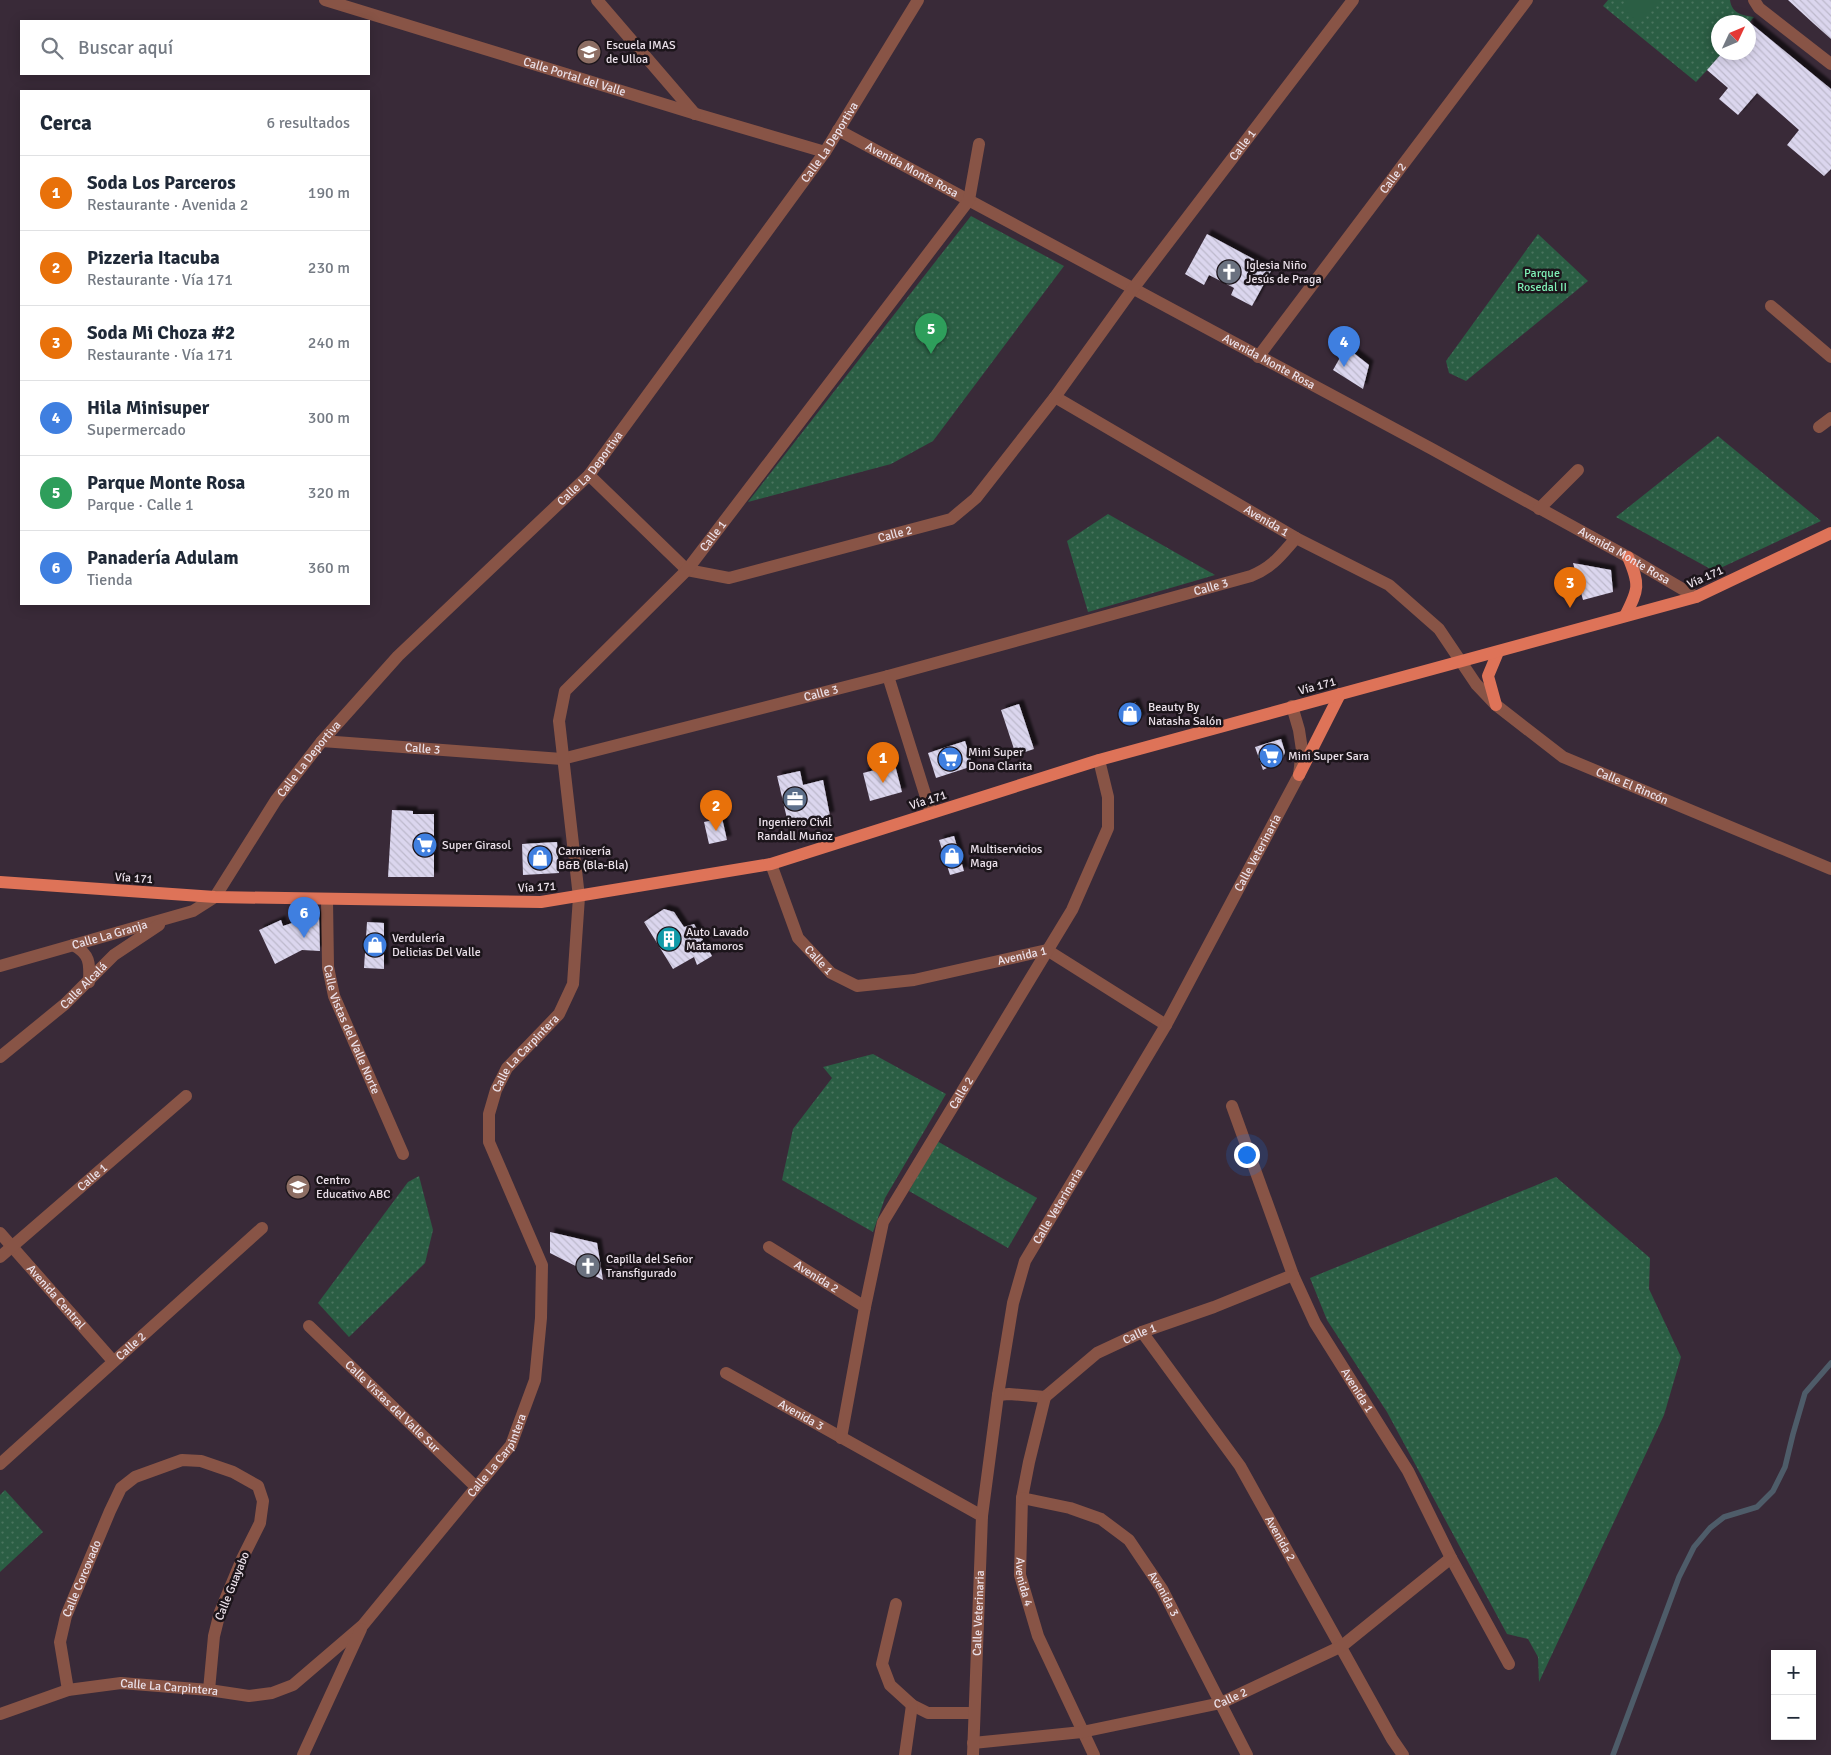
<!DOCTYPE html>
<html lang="es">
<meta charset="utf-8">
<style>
:root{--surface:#fff;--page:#f6f6f7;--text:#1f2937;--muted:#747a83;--line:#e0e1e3;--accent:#11728e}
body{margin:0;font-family:Signika,sans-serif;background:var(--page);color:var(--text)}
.controls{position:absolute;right:15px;bottom:15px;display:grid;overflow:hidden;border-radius:0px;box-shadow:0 2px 12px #0003}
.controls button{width:45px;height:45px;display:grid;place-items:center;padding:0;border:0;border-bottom:1px solid var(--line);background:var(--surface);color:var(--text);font:25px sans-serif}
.compass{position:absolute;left:1711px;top:15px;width:45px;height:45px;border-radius:50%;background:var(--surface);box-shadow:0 2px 12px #0003;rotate:46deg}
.you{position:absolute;left:1246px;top:1154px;width:18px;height:18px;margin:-12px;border:4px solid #fff;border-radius:50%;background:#1a73e8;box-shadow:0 0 0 8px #1a73e833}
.badge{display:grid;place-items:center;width:32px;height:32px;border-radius:50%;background:var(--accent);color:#fff;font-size:16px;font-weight:700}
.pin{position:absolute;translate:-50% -41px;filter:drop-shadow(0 1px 2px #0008)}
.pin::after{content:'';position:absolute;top:26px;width:18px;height:15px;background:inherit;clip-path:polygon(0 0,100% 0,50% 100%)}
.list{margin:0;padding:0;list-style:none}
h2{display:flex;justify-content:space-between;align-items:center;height:65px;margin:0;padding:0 20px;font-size:21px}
h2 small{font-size:16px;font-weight:400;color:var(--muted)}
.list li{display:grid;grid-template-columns:32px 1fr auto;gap:15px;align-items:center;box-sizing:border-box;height:75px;padding:0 20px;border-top:1px solid var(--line)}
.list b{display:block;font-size:19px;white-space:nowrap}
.list p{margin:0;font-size:16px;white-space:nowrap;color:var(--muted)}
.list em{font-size:16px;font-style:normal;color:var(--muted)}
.icon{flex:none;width:28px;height:28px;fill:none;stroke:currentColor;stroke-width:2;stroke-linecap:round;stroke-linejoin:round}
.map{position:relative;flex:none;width:1831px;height:1755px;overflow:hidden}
.search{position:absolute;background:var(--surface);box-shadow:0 2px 12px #0003;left:20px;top:20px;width:350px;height:55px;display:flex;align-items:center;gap:12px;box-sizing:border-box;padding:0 18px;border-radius:0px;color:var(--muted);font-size:19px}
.panel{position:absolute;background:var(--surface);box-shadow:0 2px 12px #0003;left:20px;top:90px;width:350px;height:515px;border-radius:0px}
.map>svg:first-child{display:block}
.grass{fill:url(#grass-dots)}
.garden{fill:#2b5e44}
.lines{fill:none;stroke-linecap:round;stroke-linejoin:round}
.stream{stroke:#4e5c69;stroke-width:5.5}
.building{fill:url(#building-back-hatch);filter:url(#shadow)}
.minor{stroke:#885446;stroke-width:12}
.major{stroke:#de7358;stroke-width:12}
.labels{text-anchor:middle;stroke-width:5;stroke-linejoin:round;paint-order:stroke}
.poi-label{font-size:12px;fill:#ebe1ea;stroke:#1c151b;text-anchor:start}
.street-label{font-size:12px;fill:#ebe1ea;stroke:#1c151b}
.park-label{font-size:12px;fill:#7ff0b6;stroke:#1c151b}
</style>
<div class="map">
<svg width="1831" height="1755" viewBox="0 0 1831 1755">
<defs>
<pattern id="grass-dots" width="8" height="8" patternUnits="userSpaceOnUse" patternTransform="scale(1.25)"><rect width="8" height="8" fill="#2b5e44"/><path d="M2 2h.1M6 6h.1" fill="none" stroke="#4a755f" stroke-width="1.8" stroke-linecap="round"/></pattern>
<pattern id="building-back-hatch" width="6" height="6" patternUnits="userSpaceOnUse" patternTransform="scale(1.25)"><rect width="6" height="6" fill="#dbd6ee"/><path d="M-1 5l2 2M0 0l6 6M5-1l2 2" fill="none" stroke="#bdb9cc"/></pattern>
<filter id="shadow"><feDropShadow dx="4.5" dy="-4.5" stdDeviation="1" flood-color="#0009"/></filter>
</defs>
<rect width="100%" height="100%" fill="#392a38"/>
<!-- grass -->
<g class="grass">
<path d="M1608,0H1730C1732,14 1742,15 1754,17L1749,23L1718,22V52L1723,53L1696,82L1603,6Z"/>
<polygon points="971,216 1064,266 933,441 891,464 748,502"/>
<polygon points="1538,234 1588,281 1466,381 1449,373 1446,361"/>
<polygon points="1718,436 1821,521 1714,571 1616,517"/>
<polygon points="1108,514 1215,575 1088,612 1067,541"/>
<polygon points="873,1054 946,1094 885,1198 873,1232 782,1180 793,1129 832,1078 823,1067"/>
<polygon points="937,1141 1037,1198 1008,1248 909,1191"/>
<polygon points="419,1176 433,1230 425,1263 349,1337 318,1303 408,1182"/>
<polygon points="1556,1177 1650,1258 1649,1289 1681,1357 1664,1415 1539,1682 1538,1657 1528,1639 1507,1634 1387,1412 1327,1320 1310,1278"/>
<polygon points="5,1490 43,1532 0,1572 0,1495"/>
</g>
<!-- garden -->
<polygon class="garden" points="1627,0 1660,0 1640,23 1621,7"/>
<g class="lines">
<!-- stream -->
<polyline class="stream" points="1613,1755 1679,1577 1694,1547 1710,1528 1724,1517 1757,1507 1773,1491 1785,1467 1793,1434 1805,1393 1831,1363"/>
</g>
<!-- building -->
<g class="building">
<polygon points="1788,0 1831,0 1831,39 1813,23"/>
<polygon points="1748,21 1831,89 1831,169 1824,176 1787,145 1799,130 1757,93 1738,115 1719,99 1728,88 1707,70 1723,52 1748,52"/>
<polygon points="1207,234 1272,269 1252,306 1231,295 1234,288 1209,275 1204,285 1185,274"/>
<polygon points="1346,347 1369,365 1363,389 1333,370"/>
<polygon points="1573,563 1611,570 1613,592 1583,600"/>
<polygon points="1135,702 1141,719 1125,725 1119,708"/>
<polygon points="1019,704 1034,749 1016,755 1001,710"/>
<polygon points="1281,739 1285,752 1282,760 1263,770 1255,747"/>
<polygon points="965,741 973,766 936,778 928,753"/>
<polygon points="895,765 902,792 870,801 863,773"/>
<polygon points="800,771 803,785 823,780 830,816 789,827 777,776"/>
<polygon points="392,810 413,811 413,814 434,814 434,877 388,877"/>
<polygon points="722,818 727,840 709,844 704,822"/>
<polygon points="954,836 964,871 950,875 939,840"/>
<polygon points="557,842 559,873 523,875 522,844"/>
<polygon points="664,909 674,912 684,927 694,924 712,956 697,965 694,957 673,969 644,922"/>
<polygon points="319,914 320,951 302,950 275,964 259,930 281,920 283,926"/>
<polygon points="367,922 384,923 384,969 364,968"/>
<polygon points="550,1232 597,1243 603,1280 550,1253"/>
</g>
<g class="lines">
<!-- minor -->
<g class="minor">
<path id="s1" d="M325,0L696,114L825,152"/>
<polyline points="597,0 695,114"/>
<polyline points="1754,0 1759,8 1831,64"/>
<path id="s2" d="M838,130L1432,449L1628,557L1696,597"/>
<polyline points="1771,306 1831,357"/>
<path id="s3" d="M1258,357L1527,0"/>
<path id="s4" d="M1055,397L1296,538L1389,585L1439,629L1476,684L1496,705L1563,757L1831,869"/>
<polyline points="1819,427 1831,418"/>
<path id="s5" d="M589,475L687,570L729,578L951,519L976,498L1055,397L1132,290L1353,0"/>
<polyline points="1539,509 1578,470"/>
<polyline points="888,676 931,813"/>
<path id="s6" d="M322,741L562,759L888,676L1251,576C1273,567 1281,555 1296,538"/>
<path id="s7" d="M771,864L798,938L831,973L857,986L914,980L1047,950L1166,1025"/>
<path id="s8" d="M327,900L328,967L334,996L403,1154"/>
<path d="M73,945C90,954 90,963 89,982"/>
<path id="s9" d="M0,966L193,911L215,897L276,800L322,741L398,656L589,475L825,152L918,0"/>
<path id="s10" d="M0,1057L65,1004L114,955L159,925"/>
<path id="s11" d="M1232,1106L1293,1275L1315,1323L1408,1471L1451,1558L1509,1664"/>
<path id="s12" d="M0,1233L113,1361"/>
<path id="s13" d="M769,1247L865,1307"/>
<path id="s14" d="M0,1257L186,1096"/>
<path id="s15" d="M309,1326L476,1487"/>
<path id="s16" d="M1142,1332L1240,1466L1392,1739L1403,1755"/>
<path id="s17" d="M726,1373L982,1516"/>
<path id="s18" d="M998,1395L1009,1394L1045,1397L1097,1353L1142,1332L1214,1307L1293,1275"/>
<path id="s19" d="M1045,1397L1029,1462L1022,1498L1020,1575L1038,1636L1094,1755"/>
<path id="s20" d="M841,1438L865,1307L883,1222L1072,910L1108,828V797L1099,760"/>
<path id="s21" d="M0,1464L262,1228"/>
<path id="s22" d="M1022,1498L1070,1508L1101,1519L1129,1540L1162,1589L1247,1755"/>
<polyline points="896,1604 882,1664 890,1685 912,1705 928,1713 974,1713"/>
<path id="s23" d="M68,1690L60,1642L66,1616L110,1511L121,1488L135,1477L182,1460L201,1461L233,1472L258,1486L263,1501L260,1523L242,1559L220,1612L214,1636L209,1690"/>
<path id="s24" d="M0,1714L68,1690L121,1683L209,1690L249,1696L272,1693L293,1685L363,1625L511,1445L535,1380L541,1318L542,1265L489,1142V1114L496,1090L507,1068L559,1014L573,984L579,897L559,721L565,691L687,570L969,200L979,144"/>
<path id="s25" d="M973,1743L1082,1732L1221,1703L1342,1646L1451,1558"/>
<polyline points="303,1755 361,1629"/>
<polyline points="905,1755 912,1705"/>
<path id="s26" d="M973,1755L982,1516L998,1395L1013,1303L1025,1261L1166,1025L1299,775L1302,750L1299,730L1292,706"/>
</g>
<!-- major -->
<g class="major">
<path d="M1625,616C1639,589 1640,585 1628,557"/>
<polyline points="1496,705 1488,676 1498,652"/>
<polyline points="1299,775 1340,694"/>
<polyline points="0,882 215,897 541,902 771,864 1099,760 1696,597 1831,533"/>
</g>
</g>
<!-- icons -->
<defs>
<symbol id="school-disc" viewBox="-11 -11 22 22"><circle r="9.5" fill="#8d6e63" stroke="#1c151b"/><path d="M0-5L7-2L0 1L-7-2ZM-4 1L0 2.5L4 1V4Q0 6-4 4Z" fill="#fff"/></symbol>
<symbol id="church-disc" viewBox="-11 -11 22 22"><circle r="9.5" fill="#6b7280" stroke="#1c151b"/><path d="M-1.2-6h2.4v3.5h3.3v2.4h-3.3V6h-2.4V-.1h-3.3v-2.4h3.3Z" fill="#fff"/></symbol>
<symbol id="shop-disc" viewBox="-11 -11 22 22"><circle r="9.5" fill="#3f7fe0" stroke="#1c151b"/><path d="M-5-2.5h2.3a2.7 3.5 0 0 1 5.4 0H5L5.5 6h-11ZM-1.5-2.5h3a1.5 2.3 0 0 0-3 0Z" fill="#fff"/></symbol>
<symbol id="supermarket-disc" viewBox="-11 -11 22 22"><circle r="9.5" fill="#3f7fe0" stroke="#1c151b"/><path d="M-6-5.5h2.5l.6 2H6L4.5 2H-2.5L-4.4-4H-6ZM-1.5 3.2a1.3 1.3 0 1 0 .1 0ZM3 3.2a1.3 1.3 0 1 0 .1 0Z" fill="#fff"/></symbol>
<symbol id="office-disc" viewBox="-11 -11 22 22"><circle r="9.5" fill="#5c6f8a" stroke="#1c151b"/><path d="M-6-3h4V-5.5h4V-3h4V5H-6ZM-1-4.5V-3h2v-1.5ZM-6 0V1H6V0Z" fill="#fff"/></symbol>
<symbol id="building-disc" viewBox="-11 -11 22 22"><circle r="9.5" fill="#0f9aa8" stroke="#1c151b"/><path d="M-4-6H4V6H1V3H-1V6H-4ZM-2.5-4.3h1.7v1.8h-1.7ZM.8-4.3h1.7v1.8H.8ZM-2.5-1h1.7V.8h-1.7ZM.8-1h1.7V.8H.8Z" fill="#fff"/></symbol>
</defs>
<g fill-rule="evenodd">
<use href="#school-disc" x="575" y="38" width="28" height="28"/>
<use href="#church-disc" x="1215" y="258" width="28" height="28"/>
<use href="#shop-disc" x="1116" y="700" width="28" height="28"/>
<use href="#supermarket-disc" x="1257" y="742" width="28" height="28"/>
<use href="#supermarket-disc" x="936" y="745" width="28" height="28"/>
<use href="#office-disc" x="781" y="785" width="28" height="28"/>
<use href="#supermarket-disc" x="411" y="831" width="28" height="28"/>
<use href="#shop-disc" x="938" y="842" width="28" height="28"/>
<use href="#shop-disc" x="526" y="844" width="28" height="28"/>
<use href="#building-disc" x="655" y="925" width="28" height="28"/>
<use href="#shop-disc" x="361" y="931" width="28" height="28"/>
<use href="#school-disc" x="284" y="1173" width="28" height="28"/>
<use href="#church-disc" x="574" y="1252" width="28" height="28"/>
</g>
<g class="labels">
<!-- poi labels -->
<g class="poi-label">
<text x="606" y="49">Escuela IMAS<tspan x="606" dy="14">de Ulloa</tspan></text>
<text x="1246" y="269">Iglesia Niño<tspan x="1246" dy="14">Jesús de Praga</tspan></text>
<text x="1148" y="711">Beauty By<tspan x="1148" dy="14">Natasha Salón</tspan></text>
<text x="968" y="756">Mini Super<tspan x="968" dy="14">Dona Clarita</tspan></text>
<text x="1288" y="760">Mini Super Sara</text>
<text x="795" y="826" text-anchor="middle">Ingeniero Civil<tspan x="795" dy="14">Randall Muñoz</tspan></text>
<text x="442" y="849">Super Girasol</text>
<text x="970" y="853">Multiservicios<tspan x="970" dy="14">Maga</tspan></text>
<text x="558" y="855">Carnicería<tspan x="558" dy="14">B&amp;B (Bla-Bla)</tspan></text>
<text x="686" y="936">Auto Lavado<tspan x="686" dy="14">Matamoros</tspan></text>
<text x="392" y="942">Verdulería<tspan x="392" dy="14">Delicias Del Valle</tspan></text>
<text x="316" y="1184">Centro<tspan x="316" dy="14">Educativo ABC</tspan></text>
<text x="606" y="1263">Capilla del Señor<tspan x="606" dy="14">Transfigurado</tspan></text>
</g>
<!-- street labels -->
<g class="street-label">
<text dy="4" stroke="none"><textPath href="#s1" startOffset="261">Calle Portal del Valle</textPath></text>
<text dy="4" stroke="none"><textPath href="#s9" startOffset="1204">Calle La Deportiva</textPath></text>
<text dy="4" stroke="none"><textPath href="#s5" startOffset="884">Calle 1</textPath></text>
<text dy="4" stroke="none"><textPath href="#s2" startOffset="84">Avenida Monte Rosa</textPath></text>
<text dy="4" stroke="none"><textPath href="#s3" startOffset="224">Calle 2</textPath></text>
<text dy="4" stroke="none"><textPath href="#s2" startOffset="489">Avenida Monte Rosa</textPath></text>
<text dy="4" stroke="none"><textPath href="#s9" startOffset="799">Calle La Deportiva</textPath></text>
<text dy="4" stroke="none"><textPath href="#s4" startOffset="245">Avenida 1</textPath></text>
<text dy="4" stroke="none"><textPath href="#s5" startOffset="351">Calle 2</textPath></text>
<text dy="4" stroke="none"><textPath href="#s24" startOffset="1639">Calle 1</textPath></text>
<text dy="4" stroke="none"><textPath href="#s2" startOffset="894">Avenida Monte Rosa</textPath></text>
<text transform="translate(1705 577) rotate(-24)" y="4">Vía 171</text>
<text dy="4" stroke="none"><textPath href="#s6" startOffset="912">Calle 3</textPath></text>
<text transform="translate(1317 686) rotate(-15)" y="4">Vía 171</text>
<text dy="4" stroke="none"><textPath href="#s6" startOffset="508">Calle 3</textPath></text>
<text dy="4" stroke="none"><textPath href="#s6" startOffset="101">Calle 3</textPath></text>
<text dy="4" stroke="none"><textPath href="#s9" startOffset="394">Calle La Deportiva</textPath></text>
<text dy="4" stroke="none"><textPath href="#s4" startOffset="705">Calle El Rincón</textPath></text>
<text transform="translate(928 800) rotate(-18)" y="4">Vía 171</text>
<text dy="4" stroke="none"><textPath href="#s26" startOffset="968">Calle Veterinaria</textPath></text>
<text transform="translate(134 878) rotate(4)" y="4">Vía 171</text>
<text transform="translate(537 887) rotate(-3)" y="4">Vía 171</text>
<text dy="4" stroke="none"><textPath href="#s9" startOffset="114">Calle La Granja</textPath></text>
<text dy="4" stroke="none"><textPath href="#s7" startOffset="324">Avenida 1</textPath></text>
<text dy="4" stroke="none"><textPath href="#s7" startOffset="109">Calle 1</textPath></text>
<text dy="4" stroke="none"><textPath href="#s10" startOffset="110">Calle Alcalá</textPath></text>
<text dy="4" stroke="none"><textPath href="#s8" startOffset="134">Calle Vistas del Valle Norte</textPath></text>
<text dy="4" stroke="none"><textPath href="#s24" startOffset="1044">Calle La Carpintera</textPath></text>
<text dy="4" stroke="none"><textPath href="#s20" startOffset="371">Calle 2</textPath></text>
<text dy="4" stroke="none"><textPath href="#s14" startOffset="122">Calle 1</textPath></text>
<text dy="4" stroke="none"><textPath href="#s26" startOffset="562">Calle Veterinaria</textPath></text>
<text dy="4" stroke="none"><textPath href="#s13" startOffset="56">Avenida 2</textPath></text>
<text dy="4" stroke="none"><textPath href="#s12" startOffset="85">Avenida Central</textPath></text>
<text dy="4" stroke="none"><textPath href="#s18" startOffset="162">Calle 1</textPath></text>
<text dy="4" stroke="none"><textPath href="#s21" startOffset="176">Calle 2</textPath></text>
<text dy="4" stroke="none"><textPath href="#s11" startOffset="312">Avenida 1</textPath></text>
<text dy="4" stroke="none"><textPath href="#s15" startOffset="116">Calle Vistas del Valle Sur</textPath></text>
<text dy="4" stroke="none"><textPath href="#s17" startOffset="86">Avenida 3</textPath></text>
<text dy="4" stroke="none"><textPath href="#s24" startOffset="609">Calle La Carpintera</textPath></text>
<text dy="4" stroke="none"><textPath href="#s16" startOffset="249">Avenida 2</textPath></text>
<text dy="4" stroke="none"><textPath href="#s23" startOffset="116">Calle Corcovado</textPath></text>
<text dy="4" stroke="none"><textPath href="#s19" startOffset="188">Avenida 4</textPath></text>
<text transform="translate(232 1586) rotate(-68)" y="4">Calle Guayabo</text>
<text dy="4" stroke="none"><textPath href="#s22" startOffset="181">Avenida 3</textPath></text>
<text dy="4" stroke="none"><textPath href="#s26" startOffset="142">Calle Veterinaria</textPath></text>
<text dy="4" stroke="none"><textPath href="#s24" startOffset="174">Calle La Carpintera</textPath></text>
<text dy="4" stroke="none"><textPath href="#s25" startOffset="262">Calle 2</textPath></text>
</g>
<!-- park labels -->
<g class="park-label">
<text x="1542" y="277">Parque<tspan x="1542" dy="14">Rosedal II</tspan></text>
</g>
</g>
</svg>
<div class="controls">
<button>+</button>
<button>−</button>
</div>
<svg class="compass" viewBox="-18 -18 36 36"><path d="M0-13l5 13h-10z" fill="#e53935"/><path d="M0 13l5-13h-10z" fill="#747a83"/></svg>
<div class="you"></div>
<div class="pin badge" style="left:883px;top:783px;background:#e8710a">1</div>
<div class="pin badge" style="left:716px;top:831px;background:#e8710a">2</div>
<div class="pin badge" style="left:1570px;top:608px;background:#e8710a">3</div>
<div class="pin badge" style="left:1344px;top:367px;background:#3f7fe0">4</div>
<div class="pin badge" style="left:931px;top:354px;background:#2e9e5b">5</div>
<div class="pin badge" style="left:304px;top:938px;background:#3f7fe0">6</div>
<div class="search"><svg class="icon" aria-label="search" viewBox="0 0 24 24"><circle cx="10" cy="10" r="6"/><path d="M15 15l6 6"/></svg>Buscar aquí</div>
<section class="panel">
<h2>Cerca<small>6 resultados</small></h2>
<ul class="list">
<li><span class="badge" style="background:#e8710a">1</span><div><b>Soda Los Parceros</b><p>Restaurante · Avenida 2</p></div><em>190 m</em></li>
<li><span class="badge" style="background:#e8710a">2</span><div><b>Pizzeria Itacuba</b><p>Restaurante · Vía 171</p></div><em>230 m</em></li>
<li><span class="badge" style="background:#e8710a">3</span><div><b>Soda Mi Choza #2</b><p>Restaurante · Vía 171</p></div><em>240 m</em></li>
<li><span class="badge" style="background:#3f7fe0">4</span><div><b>Hila Minisuper</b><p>Supermercado</p></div><em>300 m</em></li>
<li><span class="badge" style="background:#2e9e5b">5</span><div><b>Parque Monte Rosa</b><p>Parque · Calle 1</p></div><em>320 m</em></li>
<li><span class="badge" style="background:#3f7fe0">6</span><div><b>Panadería Adulam</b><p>Tienda</p></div><em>360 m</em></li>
</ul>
</section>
</div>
